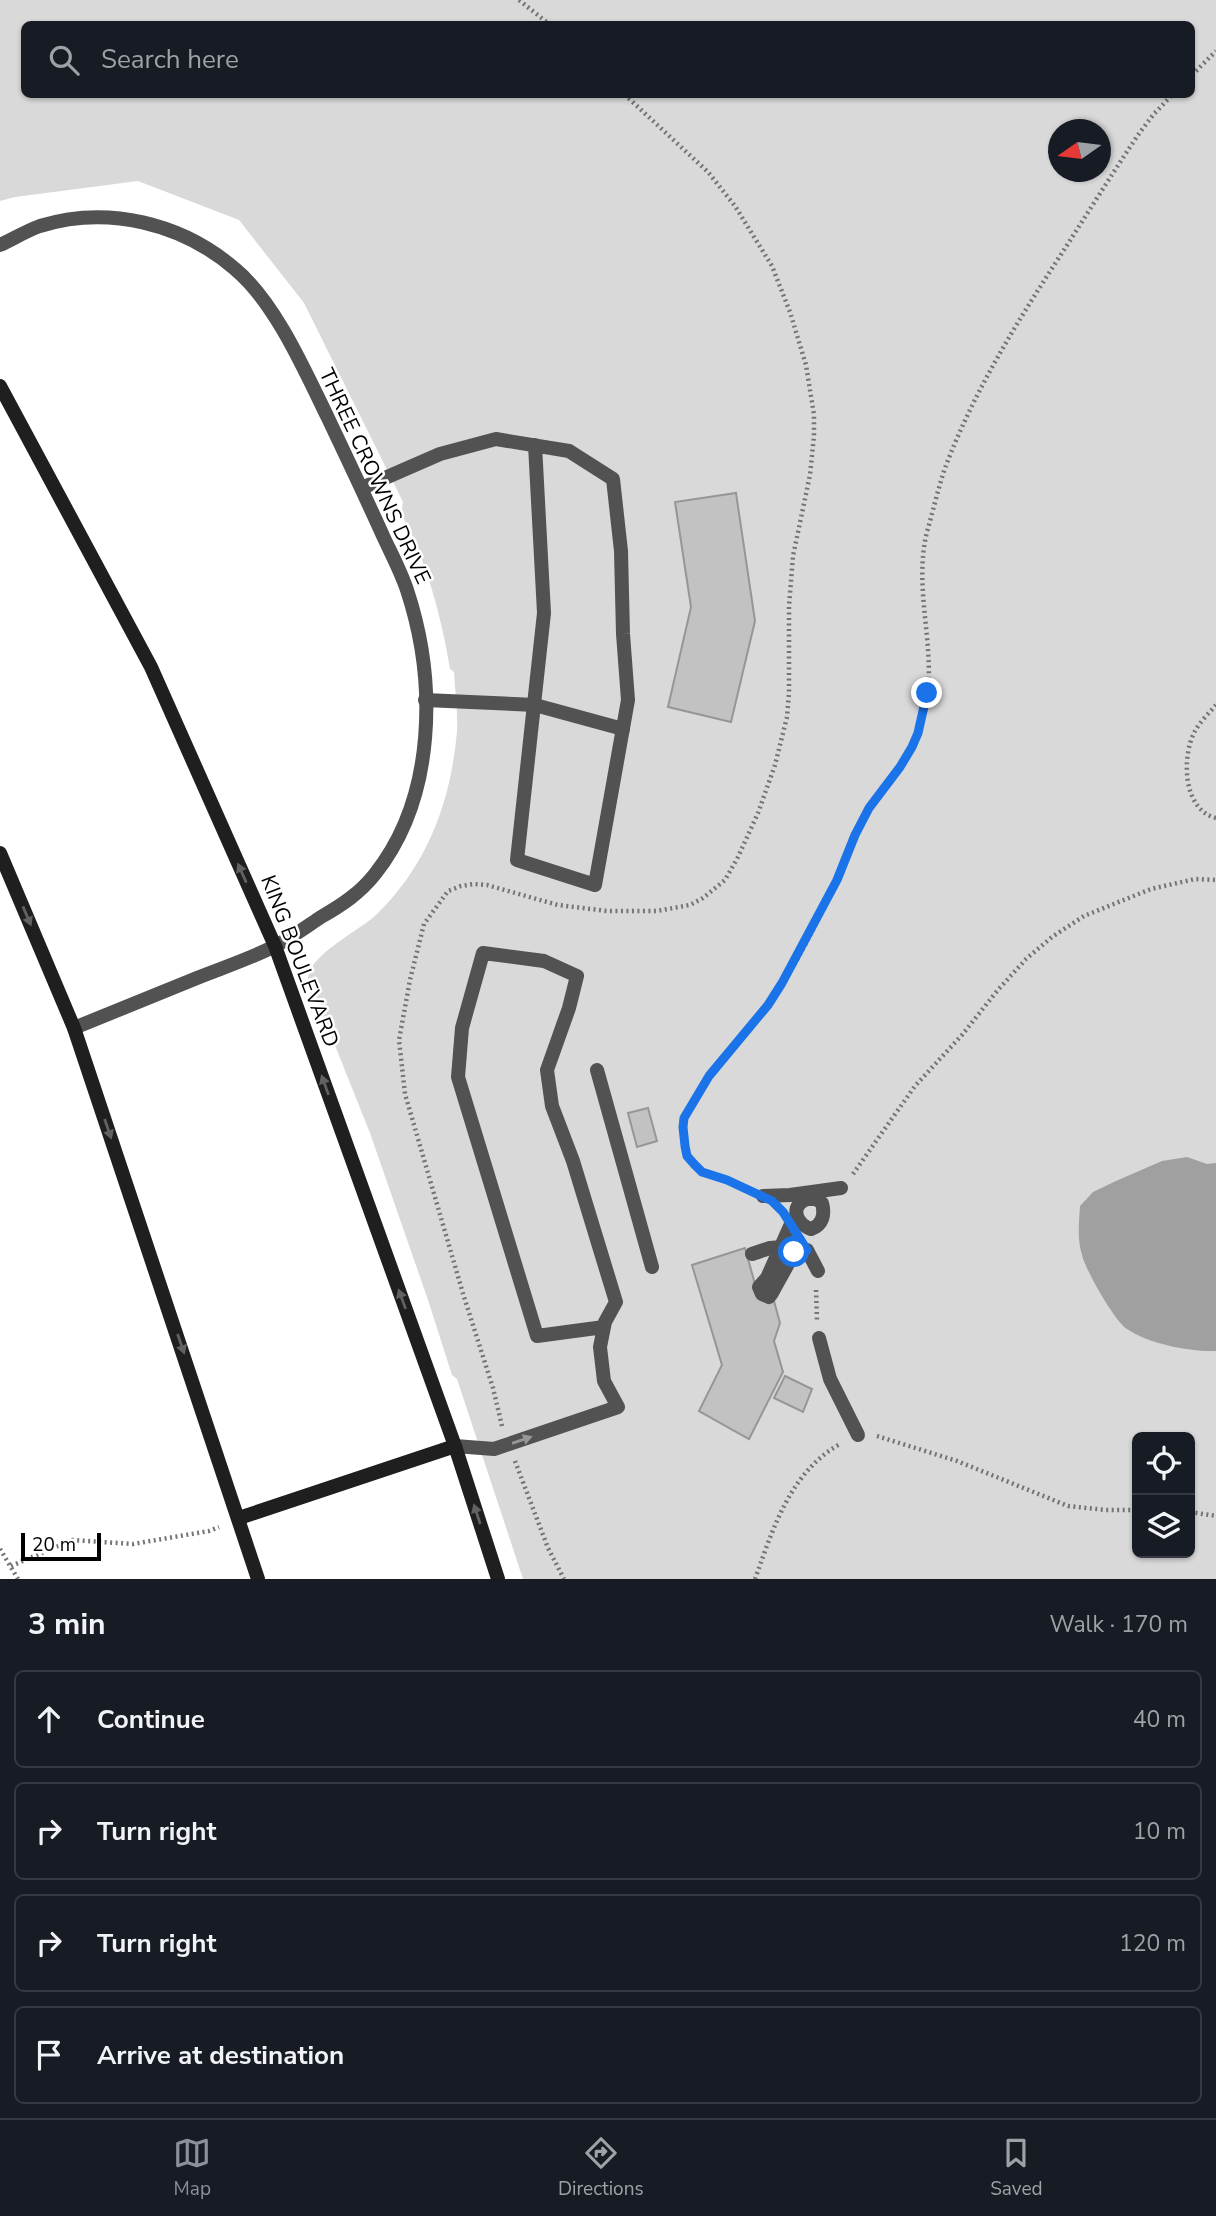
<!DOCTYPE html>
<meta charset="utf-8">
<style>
:root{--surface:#171b24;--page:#20242c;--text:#f1f3f6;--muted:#9ea1a6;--line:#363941;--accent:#8c9099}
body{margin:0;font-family:"Nunito Sans",sans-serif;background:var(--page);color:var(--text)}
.controls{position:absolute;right:21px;bottom:21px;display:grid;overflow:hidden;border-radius:10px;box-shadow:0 2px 5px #0004}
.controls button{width:63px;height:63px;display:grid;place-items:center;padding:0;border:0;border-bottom:2px solid var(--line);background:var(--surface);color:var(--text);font:35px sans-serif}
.compass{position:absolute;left:1048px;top:119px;width:63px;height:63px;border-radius:50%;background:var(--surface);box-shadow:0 2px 5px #0004;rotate:256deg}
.scale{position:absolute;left:21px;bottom:18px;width:80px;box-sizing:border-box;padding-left:7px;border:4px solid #000;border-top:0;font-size:19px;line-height:24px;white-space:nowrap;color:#000;-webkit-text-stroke:5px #fff;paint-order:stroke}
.stop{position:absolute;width:21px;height:21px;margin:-16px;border:5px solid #1a73e8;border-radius:50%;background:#fff}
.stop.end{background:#1a73e8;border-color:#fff;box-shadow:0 2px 7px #0008}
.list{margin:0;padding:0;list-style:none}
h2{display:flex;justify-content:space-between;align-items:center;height:91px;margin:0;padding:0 28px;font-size:30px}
h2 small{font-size:23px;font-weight:400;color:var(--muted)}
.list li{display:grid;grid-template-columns:46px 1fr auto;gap:21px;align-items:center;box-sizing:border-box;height:98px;margin:0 14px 14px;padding:0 14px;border:2px solid var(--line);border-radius:10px}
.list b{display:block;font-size:26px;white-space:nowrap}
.list em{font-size:23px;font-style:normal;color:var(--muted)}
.icon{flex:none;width:38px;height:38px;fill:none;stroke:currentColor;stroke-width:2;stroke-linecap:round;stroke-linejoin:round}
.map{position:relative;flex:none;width:1216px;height:1579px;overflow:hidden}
.search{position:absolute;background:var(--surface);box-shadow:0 2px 5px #0004;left:21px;right:21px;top:21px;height:77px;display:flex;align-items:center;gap:18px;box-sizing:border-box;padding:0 24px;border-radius:10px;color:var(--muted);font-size:26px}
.sheet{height:539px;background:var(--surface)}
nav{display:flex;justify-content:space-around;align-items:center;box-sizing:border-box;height:98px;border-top:2px solid var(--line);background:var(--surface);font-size:19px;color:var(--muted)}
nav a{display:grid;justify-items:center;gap:4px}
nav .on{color:var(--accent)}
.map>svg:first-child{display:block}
.green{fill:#d9d9d9;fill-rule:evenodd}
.water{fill:#a0a0a0}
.building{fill:#c2c2c2;stroke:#969696;stroke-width:2}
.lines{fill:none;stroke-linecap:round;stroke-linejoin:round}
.path{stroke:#747474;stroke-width:4.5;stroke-dasharray:2 3.5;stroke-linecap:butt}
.lane{stroke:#525252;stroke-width:14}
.secondary{stroke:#1f1f1f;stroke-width:14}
.oneway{fill:#626262}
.oneway2{fill:#979797}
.route{stroke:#1a73e8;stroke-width:9}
.labels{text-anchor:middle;stroke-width:5;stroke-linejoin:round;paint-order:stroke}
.street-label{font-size:21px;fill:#000;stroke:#fff}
</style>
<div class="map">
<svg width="1216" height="1579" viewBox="0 0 1216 1579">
<rect width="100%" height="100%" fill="#fff"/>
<!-- green -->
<path class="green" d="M0,0H1216V1579H523L457,1379L452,1375L428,1300L370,1133L308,978C311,953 358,932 377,914C428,864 451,801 457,731C458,712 455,691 454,672L450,669C443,626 432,583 415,542C410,529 399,518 403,502L304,303L239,220L138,181L15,197L0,201ZM24,24H1192V94H24ZM1058,130H1100V172H1058ZM1137,1437H1190V1553H1137Z"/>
<!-- water -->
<path class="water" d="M1187,1157L1207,1164L1216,1163V1351C1190,1352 1149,1344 1127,1329C1115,1322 1085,1269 1082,1255C1077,1239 1079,1223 1080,1206L1093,1192L1116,1181L1162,1161Z"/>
<!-- building -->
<g class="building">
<polygon points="736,493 755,621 731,722 668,707 691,607 675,502"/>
<polygon points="648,1108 657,1141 637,1147 628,1113"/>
<polygon points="745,1248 758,1295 774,1301 780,1323 774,1341 783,1372 749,1439 699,1411 722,1365 692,1265"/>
<polygon points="785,1376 812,1389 803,1412 774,1398"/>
</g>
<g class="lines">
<!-- path -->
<g class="path">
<polyline points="519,0 549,24"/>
<polyline points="1192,75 1216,51"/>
<path d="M1216,705C1209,713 1200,722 1195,731C1181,757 1183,810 1216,818"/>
<polyline points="853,1174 915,1086 962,1035 997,991 1026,959 1052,937 1084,916 1151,889 1195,879 1216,880"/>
<path d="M747,1189C714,1174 675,1170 684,1122C685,1112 692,1104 698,1095C710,1074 724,1055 740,1036C752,1022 766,1009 776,994C799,959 819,919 837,881C846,861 852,839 863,819C878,790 903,768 916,738C947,669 910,600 927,532C933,511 938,489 945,468C974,391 1017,322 1062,253C1087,214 1112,174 1138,135L1153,115L1173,94"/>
<polyline points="816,1290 817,1320"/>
<polyline points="502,1426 493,1388 464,1297 405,1094 399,1040 410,980 424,924 448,891 461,886 474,884 487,885 558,905 607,911 657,911 690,905 703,898 725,880 738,857 758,813 775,765 787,717 789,693 789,606 793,556 810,475 814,436 814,415 806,365 790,312 772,266 735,206 708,172 624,94"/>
<polyline points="877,1436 957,1461 1068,1506 1106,1510 1137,1510"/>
<polyline points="515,1461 548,1548 564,1579"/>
<polyline points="1190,1512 1216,1516"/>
<polyline points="0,1549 18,1579"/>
<polyline points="11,1566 72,1540 133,1544 209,1531 219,1527"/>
<path d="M755,1579C773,1529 790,1472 840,1444"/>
</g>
<!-- lane -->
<g class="lane">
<path d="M0,245C13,239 26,231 40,226C107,205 182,223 235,269C275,302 305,371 328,418C347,458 366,498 384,538C392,555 401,572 407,590C437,681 436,797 375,874C360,893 342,905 321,917C306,927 290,939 273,947C249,959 222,968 197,978C156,995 115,1011 74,1028"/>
<polyline points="362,488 440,454 496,439 569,451 613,479 621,551 623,634 628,700 595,885 517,860 544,613 535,445"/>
<polyline points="425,700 535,705 623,729"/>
<polyline points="597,1070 652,1267"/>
<polyline points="763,1196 790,1195 841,1188"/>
<path d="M807,1199H816L822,1203C825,1214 823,1225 811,1229C796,1224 789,1206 807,1199Z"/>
<polyline points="791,1224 767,1278 759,1287 762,1294 769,1297 772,1293 794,1253 798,1249 807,1250 818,1271"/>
<polyline points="752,1254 770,1248 782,1247"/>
<polyline points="819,1338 830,1379 858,1435"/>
<polyline points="455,1446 494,1449 618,1407 604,1381 600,1347 605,1322 616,1302 573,1161 552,1106 547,1070 569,1008 577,976 544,961 483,953 462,1028 458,1077 537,1336 604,1327"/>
</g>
<!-- secondary -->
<g class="secondary">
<polyline points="0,386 151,667 275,946 455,1446 498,1579"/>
<polyline points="0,853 74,1028 258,1579"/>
<polyline points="239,1518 455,1446"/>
</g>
</g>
<!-- one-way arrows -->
<defs><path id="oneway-solid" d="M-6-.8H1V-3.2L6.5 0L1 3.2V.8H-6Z" transform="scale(1.75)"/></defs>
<g class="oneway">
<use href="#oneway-solid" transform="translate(242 873) rotate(-114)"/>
<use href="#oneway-solid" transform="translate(27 916) rotate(67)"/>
<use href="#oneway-solid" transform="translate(325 1085) rotate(-110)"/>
<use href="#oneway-solid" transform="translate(108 1129) rotate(71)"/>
<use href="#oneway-solid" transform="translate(402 1299) rotate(-110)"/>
<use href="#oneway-solid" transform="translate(181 1344) rotate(71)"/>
<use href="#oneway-solid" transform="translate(477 1514) rotate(-108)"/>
</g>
<use class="oneway2" href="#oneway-solid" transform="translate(522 1440) rotate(-19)"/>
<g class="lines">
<!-- route -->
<polyline class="route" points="794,1252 798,1249 807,1250 783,1212 772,1201 727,1180 702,1172 694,1164 687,1156 685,1146 683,1127 684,1118 709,1076 768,1005 782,983 837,880 855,835 869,808 900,767 912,747 918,733 927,693"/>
</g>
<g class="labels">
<!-- street labels -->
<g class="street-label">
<text transform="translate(375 476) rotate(65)" y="7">THREE CROWNS DRIVE</text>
<text transform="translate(300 961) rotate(69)" y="7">KING BOULEVARD</text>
</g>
</g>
</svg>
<div class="controls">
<button><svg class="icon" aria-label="locate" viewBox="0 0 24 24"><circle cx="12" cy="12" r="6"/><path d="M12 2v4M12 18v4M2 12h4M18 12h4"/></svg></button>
<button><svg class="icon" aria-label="layers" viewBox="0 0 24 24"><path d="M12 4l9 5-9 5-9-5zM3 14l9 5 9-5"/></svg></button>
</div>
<svg class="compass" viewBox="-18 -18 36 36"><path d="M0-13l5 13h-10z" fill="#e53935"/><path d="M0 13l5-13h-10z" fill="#9ea1a6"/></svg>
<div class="scale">20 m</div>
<div class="stop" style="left:794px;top:1252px"></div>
<div class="stop end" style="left:927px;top:693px"></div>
<div class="search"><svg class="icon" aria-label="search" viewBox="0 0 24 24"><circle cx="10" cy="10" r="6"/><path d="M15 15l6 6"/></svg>Search here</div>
</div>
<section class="sheet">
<h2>3 min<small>Walk · 170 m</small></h2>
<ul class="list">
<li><svg class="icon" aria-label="ahead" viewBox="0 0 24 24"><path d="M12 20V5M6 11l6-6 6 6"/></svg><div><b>Continue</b></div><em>40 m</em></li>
<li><svg class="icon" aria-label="right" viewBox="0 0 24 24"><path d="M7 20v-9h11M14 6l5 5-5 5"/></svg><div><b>Turn right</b></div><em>10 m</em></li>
<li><svg class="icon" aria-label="right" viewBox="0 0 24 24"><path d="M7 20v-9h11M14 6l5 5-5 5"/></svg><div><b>Turn right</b></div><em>120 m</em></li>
<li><svg class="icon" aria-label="arrive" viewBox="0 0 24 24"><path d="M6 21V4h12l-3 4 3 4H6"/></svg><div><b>Arrive at destination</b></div></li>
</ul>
</section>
<nav>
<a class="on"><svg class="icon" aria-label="map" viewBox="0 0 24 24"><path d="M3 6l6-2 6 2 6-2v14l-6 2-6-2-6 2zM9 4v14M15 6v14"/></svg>Map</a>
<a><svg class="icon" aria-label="directions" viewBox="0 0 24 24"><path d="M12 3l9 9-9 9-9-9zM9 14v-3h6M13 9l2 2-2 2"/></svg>Directions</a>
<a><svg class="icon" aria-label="saved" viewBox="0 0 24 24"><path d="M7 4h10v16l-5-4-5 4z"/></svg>Saved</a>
</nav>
